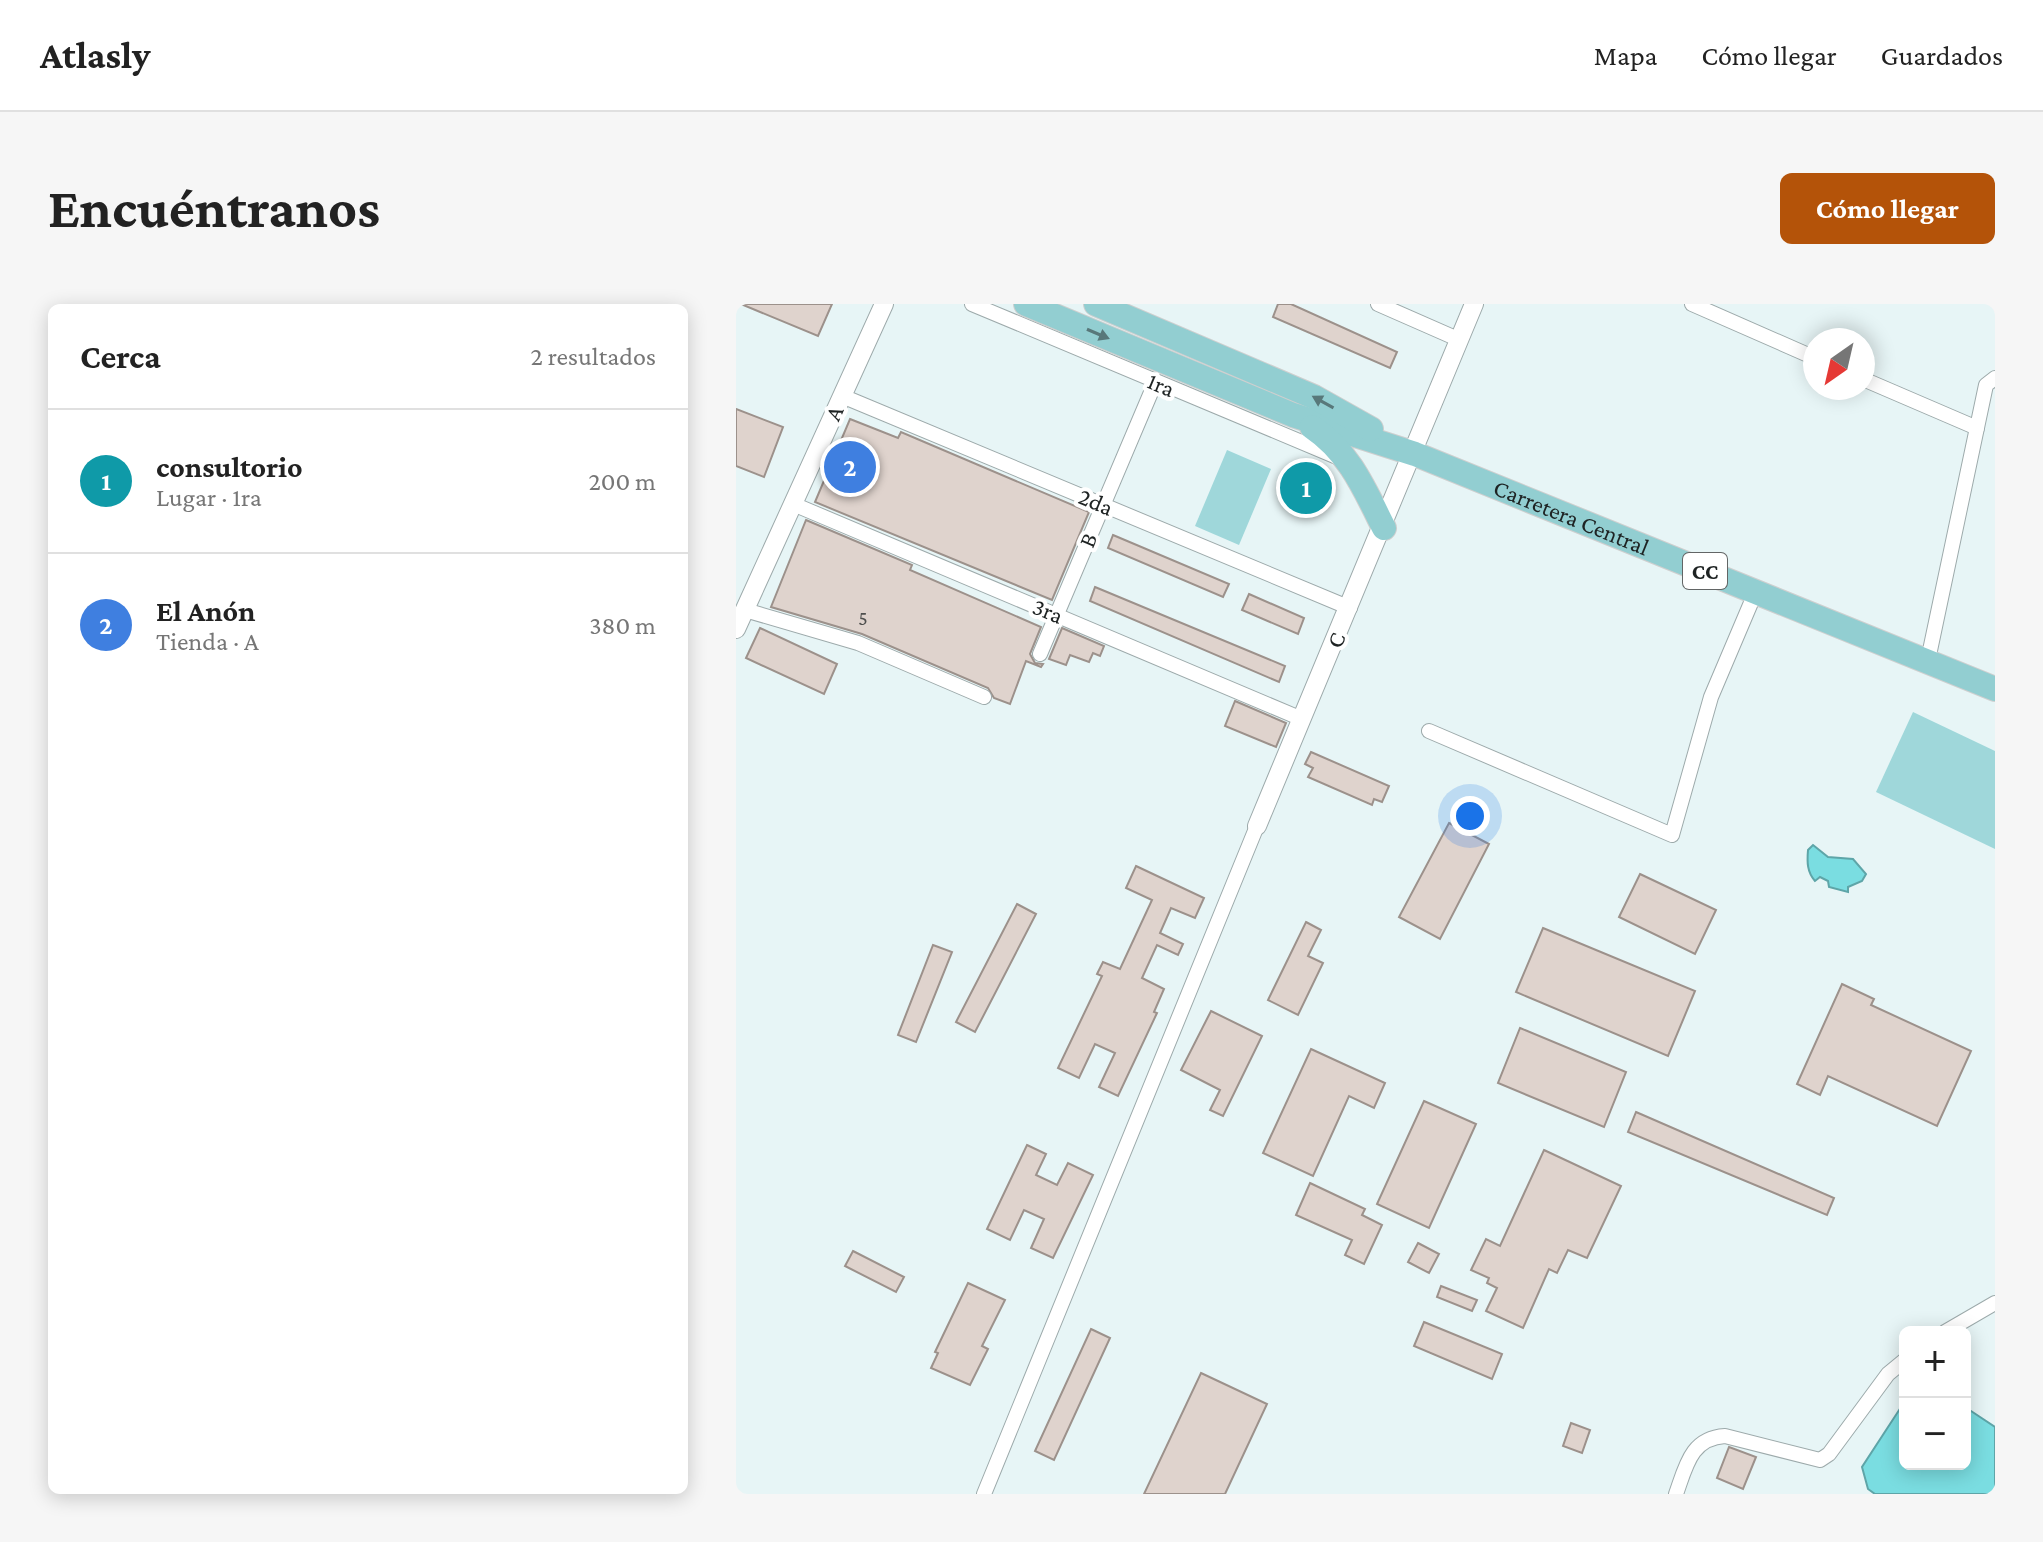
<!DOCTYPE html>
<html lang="es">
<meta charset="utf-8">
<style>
:root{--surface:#fff;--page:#f6f6f6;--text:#222;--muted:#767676;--line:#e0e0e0;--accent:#b45309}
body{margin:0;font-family:"Crimson Pro",serif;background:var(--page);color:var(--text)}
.controls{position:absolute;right:24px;bottom:24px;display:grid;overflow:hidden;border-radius:12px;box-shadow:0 4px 20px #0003}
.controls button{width:72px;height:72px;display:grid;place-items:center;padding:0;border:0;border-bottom:2px solid var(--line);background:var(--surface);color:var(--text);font:40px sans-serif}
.compass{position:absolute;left:1067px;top:24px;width:72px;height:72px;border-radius:50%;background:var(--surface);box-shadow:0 4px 20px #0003;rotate:214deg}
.you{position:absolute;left:734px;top:512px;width:28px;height:28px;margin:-20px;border:6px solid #fff;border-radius:50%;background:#1a73e8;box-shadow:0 0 0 12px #1a73e833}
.badge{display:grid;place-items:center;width:52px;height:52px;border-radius:50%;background:var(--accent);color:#fff;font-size:26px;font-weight:700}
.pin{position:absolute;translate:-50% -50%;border:4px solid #fff;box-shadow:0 2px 8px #0006}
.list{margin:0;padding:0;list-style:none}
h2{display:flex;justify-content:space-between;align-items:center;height:104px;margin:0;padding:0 32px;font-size:34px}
h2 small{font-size:26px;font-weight:400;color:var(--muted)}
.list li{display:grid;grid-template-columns:52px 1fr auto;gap:24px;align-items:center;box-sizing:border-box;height:144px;padding:0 32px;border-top:2px solid var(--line)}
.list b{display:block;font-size:30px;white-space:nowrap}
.list p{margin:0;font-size:26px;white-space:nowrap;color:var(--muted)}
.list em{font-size:26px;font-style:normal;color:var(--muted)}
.map{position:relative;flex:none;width:1259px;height:1190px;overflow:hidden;border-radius:12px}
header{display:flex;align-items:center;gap:48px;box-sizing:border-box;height:112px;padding:0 40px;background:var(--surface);border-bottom:2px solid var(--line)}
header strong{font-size:38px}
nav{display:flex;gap:44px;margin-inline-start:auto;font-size:28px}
.intro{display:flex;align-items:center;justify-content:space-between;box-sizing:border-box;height:192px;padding:0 48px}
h1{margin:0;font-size:56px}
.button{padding:20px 36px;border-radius:12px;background:var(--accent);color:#fff;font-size:28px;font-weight:700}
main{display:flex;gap:48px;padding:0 48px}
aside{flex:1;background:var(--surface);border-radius:12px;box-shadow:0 4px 20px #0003}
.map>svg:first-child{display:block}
.green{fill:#9fd7da}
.water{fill:#7adde1;stroke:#5ea5a8;stroke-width:2}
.building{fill:#dfd3cd;stroke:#9c918b;stroke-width:2}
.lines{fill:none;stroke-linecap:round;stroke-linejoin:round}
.minor-casing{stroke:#9daaab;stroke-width:16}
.tertiary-casing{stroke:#9daaab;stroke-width:20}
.primary-casing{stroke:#cecfcf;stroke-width:26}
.minor{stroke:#fff;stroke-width:14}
.tertiary{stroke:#fff;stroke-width:18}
.primary{stroke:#92ced1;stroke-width:24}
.oneway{fill:#58787a}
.labels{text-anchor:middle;stroke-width:8;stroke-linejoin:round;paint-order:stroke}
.number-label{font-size:20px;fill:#4e4f4e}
.shield{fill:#fff;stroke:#626565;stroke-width:2}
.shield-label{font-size:22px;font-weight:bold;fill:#1e2323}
.street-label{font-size:24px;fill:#1e2323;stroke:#fff}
</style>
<header>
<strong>Atlasly</strong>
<nav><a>Mapa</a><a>Cómo llegar</a><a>Guardados</a></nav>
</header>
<div class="intro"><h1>Encuéntranos</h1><a class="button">Cómo llegar</a></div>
<main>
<aside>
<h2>Cerca<small>2 resultados</small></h2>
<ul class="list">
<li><span class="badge" style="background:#0f9aa8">1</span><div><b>consultorio</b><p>Lugar · 1ra</p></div><em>200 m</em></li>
<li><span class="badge" style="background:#3f7fe0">2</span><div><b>El Anón</b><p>Tienda · A</p></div><em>380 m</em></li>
</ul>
</aside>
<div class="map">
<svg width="1259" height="1190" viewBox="0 0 1259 1190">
<rect width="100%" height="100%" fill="#e7f5f6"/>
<!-- green -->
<g class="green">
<polygon points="491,146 535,165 503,241 459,222"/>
<polygon points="1177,408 1259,447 1259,545 1140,488"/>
</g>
<!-- water -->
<g class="water">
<path d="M1077,541L1092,553L1117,555L1130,570L1126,577L1112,583V588L1093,583L1092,577L1084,573L1079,577C1071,568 1071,558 1072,546Z"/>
<polygon points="1169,1097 1169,1160 1229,1160 1229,1103 1259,1123 1259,1190 1139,1190 1132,1185 1126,1163"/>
</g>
<!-- building -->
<g class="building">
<polygon points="5,0 96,0 82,32"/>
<polygon points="542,0 555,0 661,48 654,64 537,13"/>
<polygon points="0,105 47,123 28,173 0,162"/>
<polygon points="114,115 162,134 165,128 186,137 353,208 316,296 79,198"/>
<polygon points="554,166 594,182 586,203 546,187"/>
<polygon points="70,216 176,261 174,266 305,323 294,350 299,359 307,360 305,363 290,357 274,400 258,394 252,384 126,330 35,303"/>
<polygon points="377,231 493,280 487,293 372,244"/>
<polygon points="359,283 549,362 543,378 354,297"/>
<polygon points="513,290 568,314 562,330 506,306"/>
<polygon points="24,324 101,360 88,390 10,354"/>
<polygon points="326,324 368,342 364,352 357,349 353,358 334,351 330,361 313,355"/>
<polygon points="499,397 550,419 540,443 489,422"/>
<polygon points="575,448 653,482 646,498 638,495 636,501 572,473 577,464 569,460"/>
<polygon points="713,519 753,540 704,635 663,613"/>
<polygon points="400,562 468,594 459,614 435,604 424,629 447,640 442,651 421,641 406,674 428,685 418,708 421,709 382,792 363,783 379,749 359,740 343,774 322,764 366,672 361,670 367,658 384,665 416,596 390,584"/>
<polygon points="904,570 980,606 959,650 883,613"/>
<polygon points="281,600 300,610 239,728 220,718"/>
<polygon points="570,618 585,626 572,652 587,659 562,711 532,696"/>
<polygon points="807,624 959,687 932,752 780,688"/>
<polygon points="197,641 216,648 180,738 162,731"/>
<polygon points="1106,680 1138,695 1135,701 1235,747 1201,822 1092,772 1084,791 1061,780"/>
<polygon points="475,707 526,732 487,812 474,806 484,786 445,766"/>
<polygon points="784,724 890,768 868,823 762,779"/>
<polygon points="575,745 649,779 638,804 613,792 577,872 527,849"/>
<polygon points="688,797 740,820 693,924 641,900"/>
<polygon points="900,808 1098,894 1091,911 892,828"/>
<polygon points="291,841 310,850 300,871 321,881 332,859 357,871 317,954 295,944 308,915 288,906 274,936 251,925"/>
<polygon points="808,846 885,882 851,954 832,946 821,969 813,965 787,1024 750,1007 761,984 751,979 753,974 735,966 750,935 764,942"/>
<polygon points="574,879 629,905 626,911 646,921 628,960 609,951 616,936 560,911"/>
<polygon points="682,939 703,950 693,969 672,958"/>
<polygon points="117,947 168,973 160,988 109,962"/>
<polygon points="232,979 269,996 246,1042 252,1045 234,1081 195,1064 202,1049 199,1048"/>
<polygon points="705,982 741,996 736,1007 701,993"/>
<polygon points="688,1018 766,1050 756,1075 678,1042"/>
<polygon points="355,1025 374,1034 318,1156 299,1147"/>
<polygon points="465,1069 531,1100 489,1190 408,1190"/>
<polygon points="835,1119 854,1126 846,1149 827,1142"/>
<polygon points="993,1143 1020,1153 1007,1185 981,1174"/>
</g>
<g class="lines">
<defs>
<g id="minor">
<polyline points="236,0 601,153"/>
<polyline points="642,0 724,36"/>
<polyline points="956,0 1079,54"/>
<polyline points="1127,75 1241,124"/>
<polyline points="106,92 614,304"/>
<polyline points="57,200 566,415"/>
<polyline points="9,306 122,339 248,393"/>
<polyline points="304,350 419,79"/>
<polyline points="1192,356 1250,81 1259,74"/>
<polyline points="693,427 936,531 975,393 1020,287"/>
<polyline points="1209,1028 1259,999"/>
<polyline points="248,1190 521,522"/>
<path d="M940,1190C950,1162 955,1134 989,1132L1084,1156L1093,1150L1152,1070L1169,1056"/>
</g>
<g id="tertiary">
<polyline points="0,325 148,0"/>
<polyline points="521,522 738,0"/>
</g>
<g id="primary">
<path id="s1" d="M290,0L557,111L679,150L1259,385"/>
<polyline points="360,0 578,93 635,125"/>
<path d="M576,123C613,148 628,184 648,224"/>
</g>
</defs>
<!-- minor casing -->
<use href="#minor" class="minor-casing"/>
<!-- tertiary casing -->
<use href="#tertiary" class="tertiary-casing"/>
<!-- primary casing -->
<use href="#primary" class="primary-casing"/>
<!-- minor -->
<use href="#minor" class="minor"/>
<!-- tertiary -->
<use href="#tertiary" class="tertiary"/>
<!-- primary -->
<use href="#primary" class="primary"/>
</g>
<!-- one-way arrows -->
<defs><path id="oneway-solid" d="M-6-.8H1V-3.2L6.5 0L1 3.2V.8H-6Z" transform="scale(2)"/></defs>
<g class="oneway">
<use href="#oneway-solid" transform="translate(362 30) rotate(23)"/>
<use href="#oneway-solid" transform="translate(587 98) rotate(-151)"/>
</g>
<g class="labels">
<!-- number labels -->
<g class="number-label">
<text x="127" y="321">5</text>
</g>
<!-- shield labels -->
<rect class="shield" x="947" y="249" width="44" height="36" rx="6"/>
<g class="shield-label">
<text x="969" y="275">CC</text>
</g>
<!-- street labels -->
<g class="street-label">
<text transform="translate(425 81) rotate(23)" y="8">1ra</text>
<text transform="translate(98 109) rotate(-66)" y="8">A</text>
<text transform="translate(360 198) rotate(23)" y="8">2da</text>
<text dy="8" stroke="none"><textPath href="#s1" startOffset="586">Carretera Central</textPath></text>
<text transform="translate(352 236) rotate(-67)" y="8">B</text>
<text transform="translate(312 307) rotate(23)" y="8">3ra</text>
<text transform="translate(600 336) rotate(-67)" y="8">C</text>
</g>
</g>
</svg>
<div class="controls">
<button>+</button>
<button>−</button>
</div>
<svg class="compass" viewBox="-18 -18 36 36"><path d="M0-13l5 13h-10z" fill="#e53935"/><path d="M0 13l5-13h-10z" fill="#767676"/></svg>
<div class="you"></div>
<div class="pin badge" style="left:570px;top:184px;background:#0f9aa8">1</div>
<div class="pin badge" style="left:114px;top:163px;background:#3f7fe0">2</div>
</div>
</main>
